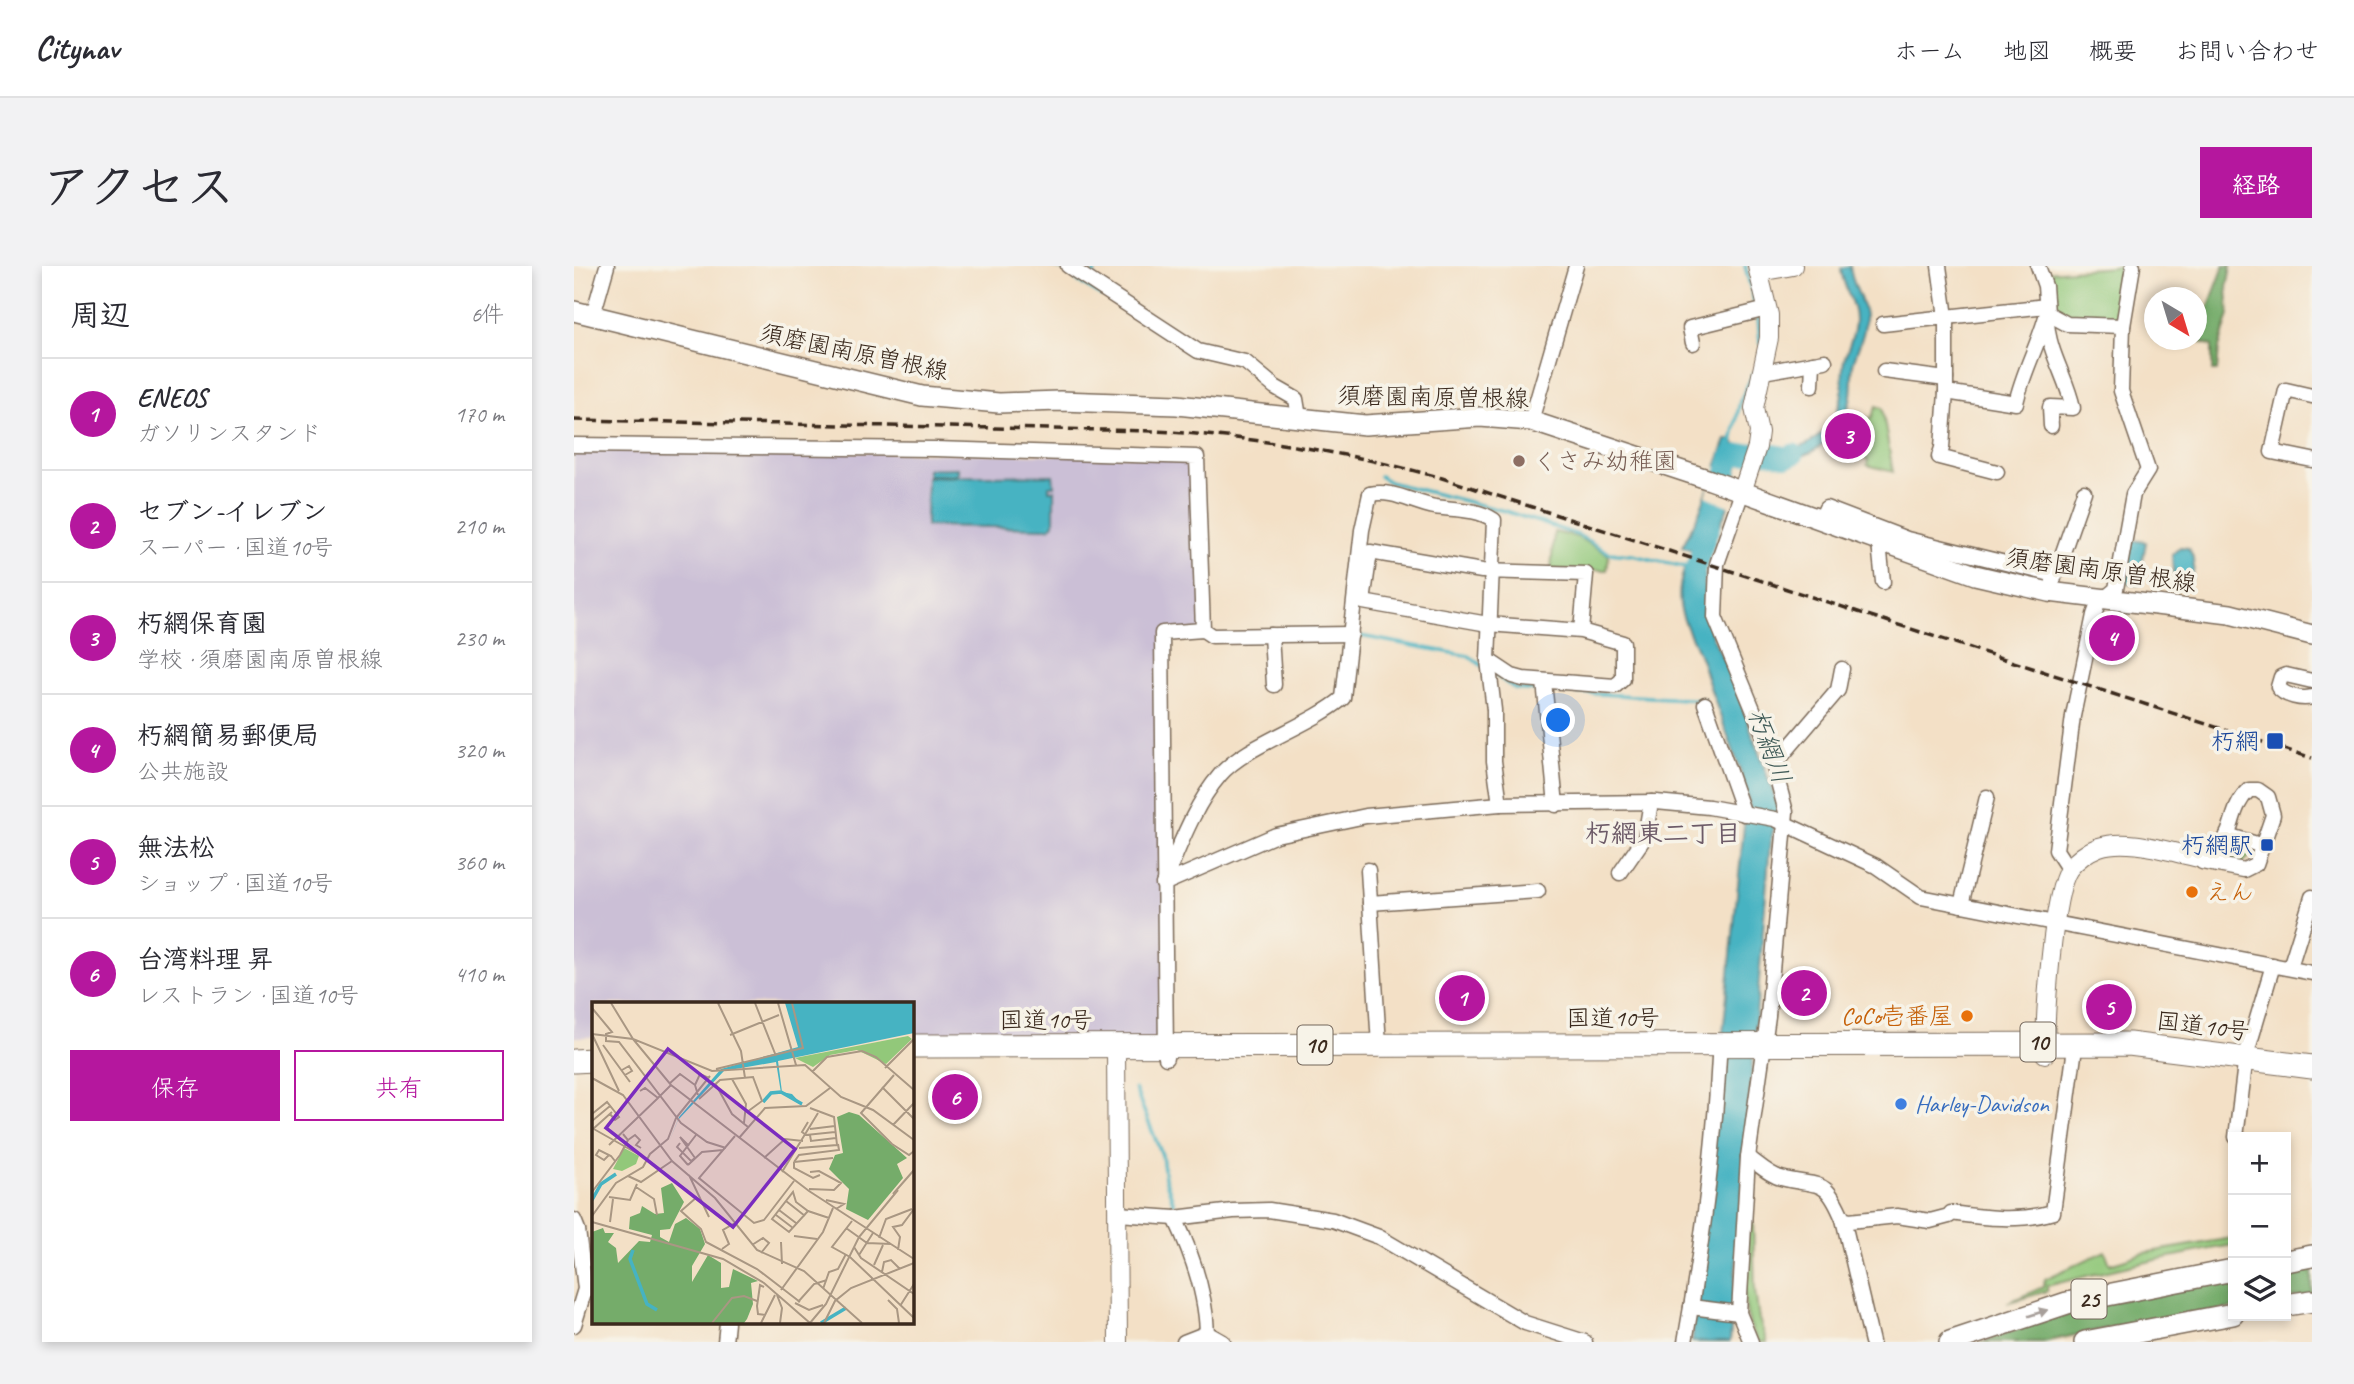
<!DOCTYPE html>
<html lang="ja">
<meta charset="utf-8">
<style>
:root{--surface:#fff;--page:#f2f2f3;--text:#2b2b33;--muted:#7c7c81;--line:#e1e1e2;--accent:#b5179e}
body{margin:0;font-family:Caveat,"Klee One",sans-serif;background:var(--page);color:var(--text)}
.controls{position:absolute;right:21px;bottom:21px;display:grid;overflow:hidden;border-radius:0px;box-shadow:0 4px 10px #0003}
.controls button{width:63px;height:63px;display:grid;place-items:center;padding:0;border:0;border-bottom:2px solid var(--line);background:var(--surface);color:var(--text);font:35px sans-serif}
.compass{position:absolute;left:1570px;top:21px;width:63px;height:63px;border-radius:50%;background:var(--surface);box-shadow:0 4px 10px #0003;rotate:142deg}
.you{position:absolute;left:985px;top:455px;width:24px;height:24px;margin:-18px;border:5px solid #fff;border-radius:50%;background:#1a73e8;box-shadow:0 0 0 10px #1a73e833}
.badge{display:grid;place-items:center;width:46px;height:46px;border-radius:50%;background:var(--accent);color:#fff;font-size:23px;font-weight:700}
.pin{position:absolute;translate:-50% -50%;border:4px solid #fff;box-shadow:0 2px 7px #0006}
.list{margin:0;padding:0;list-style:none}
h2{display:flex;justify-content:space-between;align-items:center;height:91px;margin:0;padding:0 28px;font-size:30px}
h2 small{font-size:23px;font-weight:400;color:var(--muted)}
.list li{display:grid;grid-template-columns:46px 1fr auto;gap:21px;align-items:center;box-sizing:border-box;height:112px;padding:0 28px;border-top:2px solid var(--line)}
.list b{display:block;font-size:26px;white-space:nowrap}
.list p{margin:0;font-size:23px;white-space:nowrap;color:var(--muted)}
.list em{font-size:23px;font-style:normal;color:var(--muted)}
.actions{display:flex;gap:14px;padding:21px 28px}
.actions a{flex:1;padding:16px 0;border:2px solid var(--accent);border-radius:0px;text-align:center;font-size:24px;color:var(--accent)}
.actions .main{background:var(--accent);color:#fff}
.icon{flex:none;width:38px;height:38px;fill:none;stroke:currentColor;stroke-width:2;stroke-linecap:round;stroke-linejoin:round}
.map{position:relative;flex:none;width:1738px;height:1076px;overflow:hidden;border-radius:0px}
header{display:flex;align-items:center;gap:42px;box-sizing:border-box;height:98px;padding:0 35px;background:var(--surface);border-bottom:2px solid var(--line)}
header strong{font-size:33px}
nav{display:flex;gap:38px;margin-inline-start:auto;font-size:24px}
.intro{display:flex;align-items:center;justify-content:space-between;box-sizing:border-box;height:168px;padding:0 42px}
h1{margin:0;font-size:49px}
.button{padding:18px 32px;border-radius:0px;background:var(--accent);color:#fff;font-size:24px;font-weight:700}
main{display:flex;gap:42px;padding:0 42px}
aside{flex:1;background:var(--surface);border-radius:0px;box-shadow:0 4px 10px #0003}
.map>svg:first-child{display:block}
.industrial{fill:#cbbfd6}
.green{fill:#92c87a;stroke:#66794c;stroke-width:2}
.forest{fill:#75ac6a;stroke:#586b44;stroke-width:2}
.water{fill:#46b3c2;stroke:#406e70;stroke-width:2}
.pier{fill:#f3e0c6}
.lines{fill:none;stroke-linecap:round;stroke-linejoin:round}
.stream{stroke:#46b3c2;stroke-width:3.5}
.river{stroke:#46b3c2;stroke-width:21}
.minor-casing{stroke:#7b6a59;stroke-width:17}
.tertiary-casing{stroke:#7b6a59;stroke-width:20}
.secondary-casing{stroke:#7b6a59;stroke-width:22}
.primary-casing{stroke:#7b6a59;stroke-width:24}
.trunk-casing{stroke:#7b6a59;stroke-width:25}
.minor{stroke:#fff;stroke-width:14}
.tertiary{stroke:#fff;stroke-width:18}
.secondary{stroke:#fff;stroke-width:19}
.primary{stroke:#fff;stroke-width:21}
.trunk{stroke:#fff;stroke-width:23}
.rail{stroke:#3b2a1e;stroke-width:3.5;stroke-dasharray:10 5;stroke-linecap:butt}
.oneway{fill:#a79f9a}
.education-dot{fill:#8d6e63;stroke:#f7f3e8;stroke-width:2.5}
.transit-dot{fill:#1a4fb4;stroke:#f7f3e8;stroke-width:2.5}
.food-dot{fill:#e8710a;stroke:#f7f3e8;stroke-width:2.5}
.shop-dot{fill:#3f7fe0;stroke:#f7f3e8;stroke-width:2.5}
.labels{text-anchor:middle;stroke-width:7;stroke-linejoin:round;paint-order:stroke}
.shield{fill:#f7f3e8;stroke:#73665b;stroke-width:2}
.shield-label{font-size:23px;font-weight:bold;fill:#3b2a1e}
.street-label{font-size:24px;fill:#3b2a1e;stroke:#f7f3e8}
.education-label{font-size:24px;fill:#785e54;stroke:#f7f3e8;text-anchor:start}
.transit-label{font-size:24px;fill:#164399;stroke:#f7f3e8;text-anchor:end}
.food-label{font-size:24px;fill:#c56008;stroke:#f7f3e8;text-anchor:start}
.shop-label{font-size:24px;fill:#366cbe;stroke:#f7f3e8;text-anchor:start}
.water-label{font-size:26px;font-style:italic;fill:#3f5a57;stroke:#f7f3e8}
.neighbourhood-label{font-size:26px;font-weight:bold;fill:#6d5b68;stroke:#f7f3e8}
.inset-river{fill:none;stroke:#46b3c2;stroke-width:3.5}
.inset-road{fill:none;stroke:#a99783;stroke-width:2}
.view{fill:#7b2cbf;fill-opacity:0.15;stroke:#7b2cbf;stroke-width:3.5}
.inset-edge{fill:none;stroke:#3b2a1e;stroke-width:3.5}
</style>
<header>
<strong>Citynav</strong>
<nav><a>ホーム</a><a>地図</a><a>概要</a><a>お問い合わせ</a></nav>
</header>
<div class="intro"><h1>アクセス</h1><a class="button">経路</a></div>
<main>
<aside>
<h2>周辺<small>6件</small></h2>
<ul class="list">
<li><span class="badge">1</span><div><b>ENEOS</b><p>ガソリンスタンド</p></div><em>170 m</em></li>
<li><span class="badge">2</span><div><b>セブン-イレブン</b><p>スーパー · 国道10号</p></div><em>210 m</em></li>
<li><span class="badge">3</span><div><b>朽網保育園</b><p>学校 · 須磨園南原曽根線</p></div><em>230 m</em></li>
<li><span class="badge">4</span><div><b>朽網簡易郵便局</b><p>公共施設</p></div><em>320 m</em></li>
<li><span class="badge">5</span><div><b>無法松</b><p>ショップ · 国道10号</p></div><em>360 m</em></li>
<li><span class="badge">6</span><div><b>台湾料理 昇</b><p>レストラン · 国道10号</p></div><em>410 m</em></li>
</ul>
<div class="actions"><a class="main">保存</a><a>共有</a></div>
</aside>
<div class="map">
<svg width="1738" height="1076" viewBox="0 0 1738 1076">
<rect width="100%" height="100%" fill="#f7f3e8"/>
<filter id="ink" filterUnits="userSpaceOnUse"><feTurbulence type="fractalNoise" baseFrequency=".0143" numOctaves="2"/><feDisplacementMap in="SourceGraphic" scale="14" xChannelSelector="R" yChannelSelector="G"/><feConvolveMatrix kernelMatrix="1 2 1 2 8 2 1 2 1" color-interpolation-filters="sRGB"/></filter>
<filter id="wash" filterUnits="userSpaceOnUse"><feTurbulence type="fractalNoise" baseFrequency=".00686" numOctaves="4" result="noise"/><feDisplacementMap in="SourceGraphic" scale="28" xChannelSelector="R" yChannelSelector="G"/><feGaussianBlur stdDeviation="1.57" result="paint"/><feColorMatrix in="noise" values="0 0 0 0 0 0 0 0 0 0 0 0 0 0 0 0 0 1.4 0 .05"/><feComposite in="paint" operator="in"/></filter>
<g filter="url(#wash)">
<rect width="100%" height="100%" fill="#f3e0c6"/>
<!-- industrial -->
<polygon class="industrial" points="0,182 623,191 629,364 588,367 592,778 338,775 338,738 19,738 19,771 0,771"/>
<!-- green -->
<g class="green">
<polygon points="1555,0 1547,54 1499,52 1485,47 1472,6"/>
<polygon points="1302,140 1308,142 1319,206 1293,199 1294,194 1278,188 1291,151 1297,153"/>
<polygon points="980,266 1003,271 1035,289 1033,304 977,304"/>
<polygon points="1653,578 1681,586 1668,597 1656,596 1652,591"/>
<path d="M1174,953L1179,957L1181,1025L1185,1053L1193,1076H1185C1161,1043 1173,991 1174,953Z"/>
<path d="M1659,972V979C1596,990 1535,1004 1473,1020V1025L1433,1037L1469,1021L1471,1013L1531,985L1536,998L1570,987Z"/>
</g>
<!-- forest -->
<g class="forest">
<polygon points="1650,0 1657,0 1653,22 1655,49 1645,82 1643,105 1638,105 1638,80 1622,74"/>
<polygon points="1738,1003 1738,1028 1712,1033 1712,1008"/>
<path d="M1659,1016V1042L1530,1063L1469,1076H1407C1484,1049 1577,1020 1659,1016Z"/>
</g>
<!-- water -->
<g class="water">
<path d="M1276,0C1277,19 1290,33 1291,51C1292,68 1283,82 1279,98C1277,110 1279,124 1276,135C1266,174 1232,201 1192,191L1195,182C1229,192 1259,165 1267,133C1270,121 1267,108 1270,95C1273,82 1282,68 1281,53C1281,35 1268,21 1267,2Z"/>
<polygon points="1158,173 1168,186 1153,244 1132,288 1108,281 1125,247 1152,174"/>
<polygon points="384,202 384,209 353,209 353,203"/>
<polygon points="479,209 480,220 475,220 475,224 480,224 480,258 475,262 352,260 353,211"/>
<polygon points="1558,274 1572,276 1564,319 1550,316"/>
<path d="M1606,281L1614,282C1623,292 1621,313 1611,321L1604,319L1600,313L1598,289Z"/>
<path d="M1110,304L1131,309L1129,336L1138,370L1159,414L1205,543L1196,577L1156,1076H1118L1170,559L1176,542C1167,495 1144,451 1131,405C1120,366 1095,348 1110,304Z"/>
</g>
<!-- pier -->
<polygon class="pier" points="1141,200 1166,210 1157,241 1132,230"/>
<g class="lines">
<!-- stream -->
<g class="stream">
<polyline points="477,0 492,4"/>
<polyline points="1171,0 1182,42"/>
<polyline points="519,11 522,0"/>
<polyline points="502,14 527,30"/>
<polyline points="1184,49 1186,77"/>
<polyline points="1158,177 1166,135 1179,108"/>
<polyline points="806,210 815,216 931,245 1004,269 1035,287 1058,289 1121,303"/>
<polyline points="781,369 895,390 910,401"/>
<polyline points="919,407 941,423 966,425"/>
<polyline points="974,425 1130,434"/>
<polyline points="561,823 588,889 591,912 603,947"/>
</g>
<!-- river -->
<g class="river">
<polyline points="1152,208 1157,190 1187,186 1214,191 1220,188"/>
<polyline points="1120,333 1120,307 1136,259"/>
</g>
</g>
</g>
<g filter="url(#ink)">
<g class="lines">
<defs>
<g id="minor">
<polyline points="494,0 624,85 671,96 701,121 722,133 725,151"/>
<polyline points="1365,0 1372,51 1472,40"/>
<polyline points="1464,0 1471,20 1473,47 1493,58 1549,60"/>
<polyline points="19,49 33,0"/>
<path d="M1473,55C1474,86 1493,112 1499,142L1476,141L1477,160"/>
<path d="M1309,58L1372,51V126L1442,137C1449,105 1465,78 1473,47"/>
<polyline points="1119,77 1116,62 1193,43"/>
<polyline points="1310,105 1372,113"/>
<polyline points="1189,106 1251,95"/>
<polyline points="1238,120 1239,97"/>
<polyline points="1372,126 1368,182 1365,191 1423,206"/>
<polyline points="1738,130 1712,124 1698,186 1738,194"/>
<polyline points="957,155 1002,0"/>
<polyline points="0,179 361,183 623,191 629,364 588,367 592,792"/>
<polyline points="1168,226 1143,298 1141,351 1195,482 1212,546 1194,750 1174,891 1165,1047 1177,1076"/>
<path d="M796,228C818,223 839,237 861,241C881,244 902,242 920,254L914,394L920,444V495L926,538"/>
<polyline points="1246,255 1252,242 1333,273 1481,309"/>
<polyline points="1305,277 1309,316"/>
<polyline points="1479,315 1510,226"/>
<polyline points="629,364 638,370 777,368"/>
<polyline points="697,369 700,419"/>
<polyline points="914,394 938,410 949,413 1041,420 1049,413 1049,377 1007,365 914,358 789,336 796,286 908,305 1012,308 1007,365"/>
<polyline points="970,415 982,539"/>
<path d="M1738,415L1712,409L1707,411L1704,421C1710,430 1728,434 1738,431"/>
<polyline points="1131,438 1170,548"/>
<polyline points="1200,499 1264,424 1268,403"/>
<path d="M1675,524H1684L1694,531L1699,549L1682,598L1670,604L1628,596L1625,592C1666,581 1649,549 1675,524Z"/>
<polyline points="1653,569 1689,580"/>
<polyline points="794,604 805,779"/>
<polyline points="1495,604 1482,584 1499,450 1520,349 1524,338 1542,323 1559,228 1574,204 1547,125 1549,60 1559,0"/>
<polyline points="1046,607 1071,571 1077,536"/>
<path d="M591,614C606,579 621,538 646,509C670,480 736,460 769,432L788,264L796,228"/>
<polyline points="589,618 702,569 792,550 926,538 1082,536 1135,541 1201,553 1302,600 1347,631 1738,707"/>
<polyline points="796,637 964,625"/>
<polyline points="1387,639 1413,531"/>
<polyline points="1716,701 1738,631"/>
<polyline points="1662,871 1672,790 1699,699"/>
<path d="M1174,891C1184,898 1195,909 1207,912C1246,922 1251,910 1269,953L1275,955L1323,950L1356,955L1375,950L1377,947C1411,952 1446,956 1479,946L1500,789"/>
<polyline points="544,948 601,952 659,945 695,944 759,954 805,971 951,1057 1011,1076"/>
<path d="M601,952C618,988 632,1027 633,1067"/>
<polyline points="1269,953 1298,1076"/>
<polyline points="0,954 4,964 11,1023 0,1059"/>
<polyline points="1117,1041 1165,1047"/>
<polyline points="151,1076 153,1057"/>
<polyline points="610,1076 633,1067 649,1076"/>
<path d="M1111,1076C1128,981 1140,887 1145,791"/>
</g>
<g id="tertiary">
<polyline points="1185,6 1219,0"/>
<polyline points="1168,226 1183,181 1185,166 1180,142 1195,72 1195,49 1183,0"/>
<polyline points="542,780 544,1076"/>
<path d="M1471,788C1471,754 1478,628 1495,603C1502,594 1514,585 1525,581C1554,571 1595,586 1625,592"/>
</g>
<polyline id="secondary" points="0,45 348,130 425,137 486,135 603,139 791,159 906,151 957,155 1136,214 1401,309 1475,326 1656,348 1738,369"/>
<g id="primary">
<polyline points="1712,995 1738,990"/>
<polyline points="1712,1039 1738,1035"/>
<polyline points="1376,1076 1493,1037 1659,1004"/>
<polyline points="1511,1076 1659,1048"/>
</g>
<g id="trunk">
<polyline points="338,780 1555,778 1738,801"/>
<polyline points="0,795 19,794"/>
</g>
</defs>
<!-- minor casing -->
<use href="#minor" class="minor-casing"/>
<!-- tertiary casing -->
<use href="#tertiary" class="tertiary-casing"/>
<!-- secondary casing -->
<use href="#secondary" class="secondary-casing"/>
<!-- primary casing -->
<use href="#primary" class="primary-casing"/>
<!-- trunk casing -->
<use href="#trunk" class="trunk-casing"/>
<!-- minor -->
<use href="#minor" class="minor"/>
<!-- tertiary -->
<use href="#tertiary" class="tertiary"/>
<!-- secondary -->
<use href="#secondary" class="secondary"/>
<!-- primary -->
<use href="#primary" class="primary"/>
<!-- trunk -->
<use href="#trunk" class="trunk"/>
<!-- rail -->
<path class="rail" d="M0,154L582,165C680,171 773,186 868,212L1738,492"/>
</g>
<!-- one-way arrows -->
<defs><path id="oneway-solid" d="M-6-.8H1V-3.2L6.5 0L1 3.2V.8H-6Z" transform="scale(1.75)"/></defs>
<use class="oneway" href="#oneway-solid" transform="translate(1464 1047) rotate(-18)"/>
</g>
<!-- markers -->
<circle class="education-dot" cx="945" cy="195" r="7"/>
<g class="transit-dot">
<rect x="1692" y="466" width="18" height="18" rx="3.5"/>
<rect x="1686" y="572" width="14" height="14" rx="3.5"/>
</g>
<g class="food-dot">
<circle cx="1618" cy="626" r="7"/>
<circle cx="1393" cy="750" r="7"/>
</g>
<circle class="shop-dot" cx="1327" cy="838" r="7"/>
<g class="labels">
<!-- shield labels -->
<g class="shield">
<rect x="1446.5" y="756.5" width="35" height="39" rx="5"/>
<rect x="723.5" y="759.5" width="35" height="39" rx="5"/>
<rect x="1497.5" y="1013.5" width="35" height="39" rx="5"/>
</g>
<g class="shield-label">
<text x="1464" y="784">10</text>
<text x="741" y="787">10</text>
<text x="1515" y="1041">25</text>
</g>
<!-- street labels -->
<g class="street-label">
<text transform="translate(280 86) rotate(12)" y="8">須磨園南原曽根線</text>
<text transform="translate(859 131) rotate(1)" y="8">須磨園南原曽根線</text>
<text transform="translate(1527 304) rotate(8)" y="8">須磨園南原曽根線</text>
<text x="1039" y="760">国道10号</text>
<text x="472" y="762">国道10号</text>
<text transform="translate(1629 760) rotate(7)" y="8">国道10号</text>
</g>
<!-- education labels -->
<g class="education-label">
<text x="959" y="203">くさみ幼稚園</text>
</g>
<!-- transit labels -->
<g class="transit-label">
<text x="1685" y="483">朽網</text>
<text x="1679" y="587">朽網駅</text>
</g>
<!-- food labels -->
<g class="food-label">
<text x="1632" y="634">えん</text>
<text x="1379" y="758" text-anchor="end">CoCo壱番屋</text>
</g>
<!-- shop labels -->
<g class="shop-label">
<text x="1341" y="846">Harley-Davidson</text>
</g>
<!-- water labels -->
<g class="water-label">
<text transform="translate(1196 480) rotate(70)" y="9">朽網川</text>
</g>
<!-- neighbourhood labels -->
<g class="neighbourhood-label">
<text x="1089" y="576">朽網東二丁目</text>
</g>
</g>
<!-- overview -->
<g transform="translate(18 736)">
<rect width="322" height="322" fill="#f3e0c6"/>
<path d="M316,34L320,37L294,62L265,48L238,53L221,65L203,56ZM32,146L47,154L44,162L30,169L21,167Z" fill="#92c87a"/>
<path d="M257,110L267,113L315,156L305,162L311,176L276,218L254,207L257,187L237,167L243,153L251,151L245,115ZM80,181L92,200L78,227L68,228V235L77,240L83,222L94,216L108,227L113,242L100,264V280L116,253L129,261V286L137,285L141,267L166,279L159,281L161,302L155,317L152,321H0V230L11,226L13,231H22L16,240L24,246L26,261L47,239L58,240L60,233L37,227L38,215L48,211L50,204L63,212L72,211L69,186Z" fill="#75ac6a"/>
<path d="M193,1H322V31L186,59L190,90L200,92L211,104L189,91L184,60L132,69L86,118L77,140L87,115L129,67L206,45Z" fill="#46b3c2"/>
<path class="inset-river" d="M189,90L210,102M171,100L179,91L189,90M0,198L9,182L24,172M41,248L38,257L55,302L65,308M229,321L254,306"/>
<path class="inset-road" d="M19,1L41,37L120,69L213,63L249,95L281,108L322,138M126,1L149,49L153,76M163,1L184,54M186,1L204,63M0,6L20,30L14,32V39L27,40L89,121L115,140L134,146M0,32L27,89M0,32L41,37L79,83L217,189L322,257M138,33L187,13M11,43L38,80M293,66L322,37M124,67L211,46L200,1M30,68L37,64L40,69L33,73M220,70L235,55L270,49L284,55L322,88M302,73L269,111L300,142L317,153L322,149M0,76L31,93L80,159L123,196L165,248L212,269L270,321M140,77L154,102L152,121M123,81L140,112L156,125M77,82L88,72L103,83L106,93M103,83L108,72L117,76M290,85L322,117M48,89L53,86L66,96L79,83M107,97L128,78L161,75L170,99L155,110M0,112L15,100L27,115L23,118L18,112M0,119L18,104M216,120L210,130L214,133L243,130M301,123L322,101M0,126L55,157M1,127L20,110M218,127L243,124M218,133L219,139L244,136M143,134L107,176L162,221L172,218L202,179M147,136L173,106L214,104L238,86M36,138L43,133L48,138L44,143L49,146M88,141L85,145L99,159L103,156L88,135L97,144M17,143L66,96M207,146L245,143L242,115L218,106M17,153L12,158L4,153L7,148L19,154L23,159M172,156L193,137L211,139M202,160L207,153L247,148L246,142M202,160L241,156M202,160V166L221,176L228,173M96,163L110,150L131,148M96,163L88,154L104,133M190,170L226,111M97,173L117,215M36,174L49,180L80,159M44,185L62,197L65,213M217,187L242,188L249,181L227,169L218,170M0,190L28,153L36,138L31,132M301,192L322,168M17,195L38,198L45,182M105,195L89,209L109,227L114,240L165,267L208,300M234,198L252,202L244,207M194,199L213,214M187,208L204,221M216,209L197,230L180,217L201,190L204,200L216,209L237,216M184,213L201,226M0,214L24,181L51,165L58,152L76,137L84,116L118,74M260,219L240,245L258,255L322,316M0,220L131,257L172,281L218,321L234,302L267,235L306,188M18,220L21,197M254,226L275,241L299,242M202,234L225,237M287,236L294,217L320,207M189,240L190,262M160,243L171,236L177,241L169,251M262,245L269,256L322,292M130,247L137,242L131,228L143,221M306,248L308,235L301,225L310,223L322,207M267,253L281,231M282,263L291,243M290,270L292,260L299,258L308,267M172,285L168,283L165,304L166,312L173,313M231,287L237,270L246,267L254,252M189,288L231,230L241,206M185,293L190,306L188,321M296,298L305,307L307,321M206,300L222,282L235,278M203,301L217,308L231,303M308,304L322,282M120,321L140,296L152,294L165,299M169,321L183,293M232,321L243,299L259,286L322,261"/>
<path class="view" d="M76,47L203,147L141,225L14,126Z"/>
<rect width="322" height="322" class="inset-edge"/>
</g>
</svg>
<div class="controls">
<button>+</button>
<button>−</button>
<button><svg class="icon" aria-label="layers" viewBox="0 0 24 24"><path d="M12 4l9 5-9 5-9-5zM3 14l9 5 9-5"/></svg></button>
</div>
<svg class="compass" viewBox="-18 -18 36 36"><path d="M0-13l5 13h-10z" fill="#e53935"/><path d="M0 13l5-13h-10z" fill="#7c7c81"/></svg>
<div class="you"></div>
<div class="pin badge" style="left:888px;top:732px">1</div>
<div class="pin badge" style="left:1230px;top:727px">2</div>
<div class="pin badge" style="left:1274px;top:170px">3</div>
<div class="pin badge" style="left:1538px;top:372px">4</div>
<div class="pin badge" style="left:1535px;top:741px">5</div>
<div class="pin badge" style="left:381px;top:831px">6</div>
</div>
</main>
